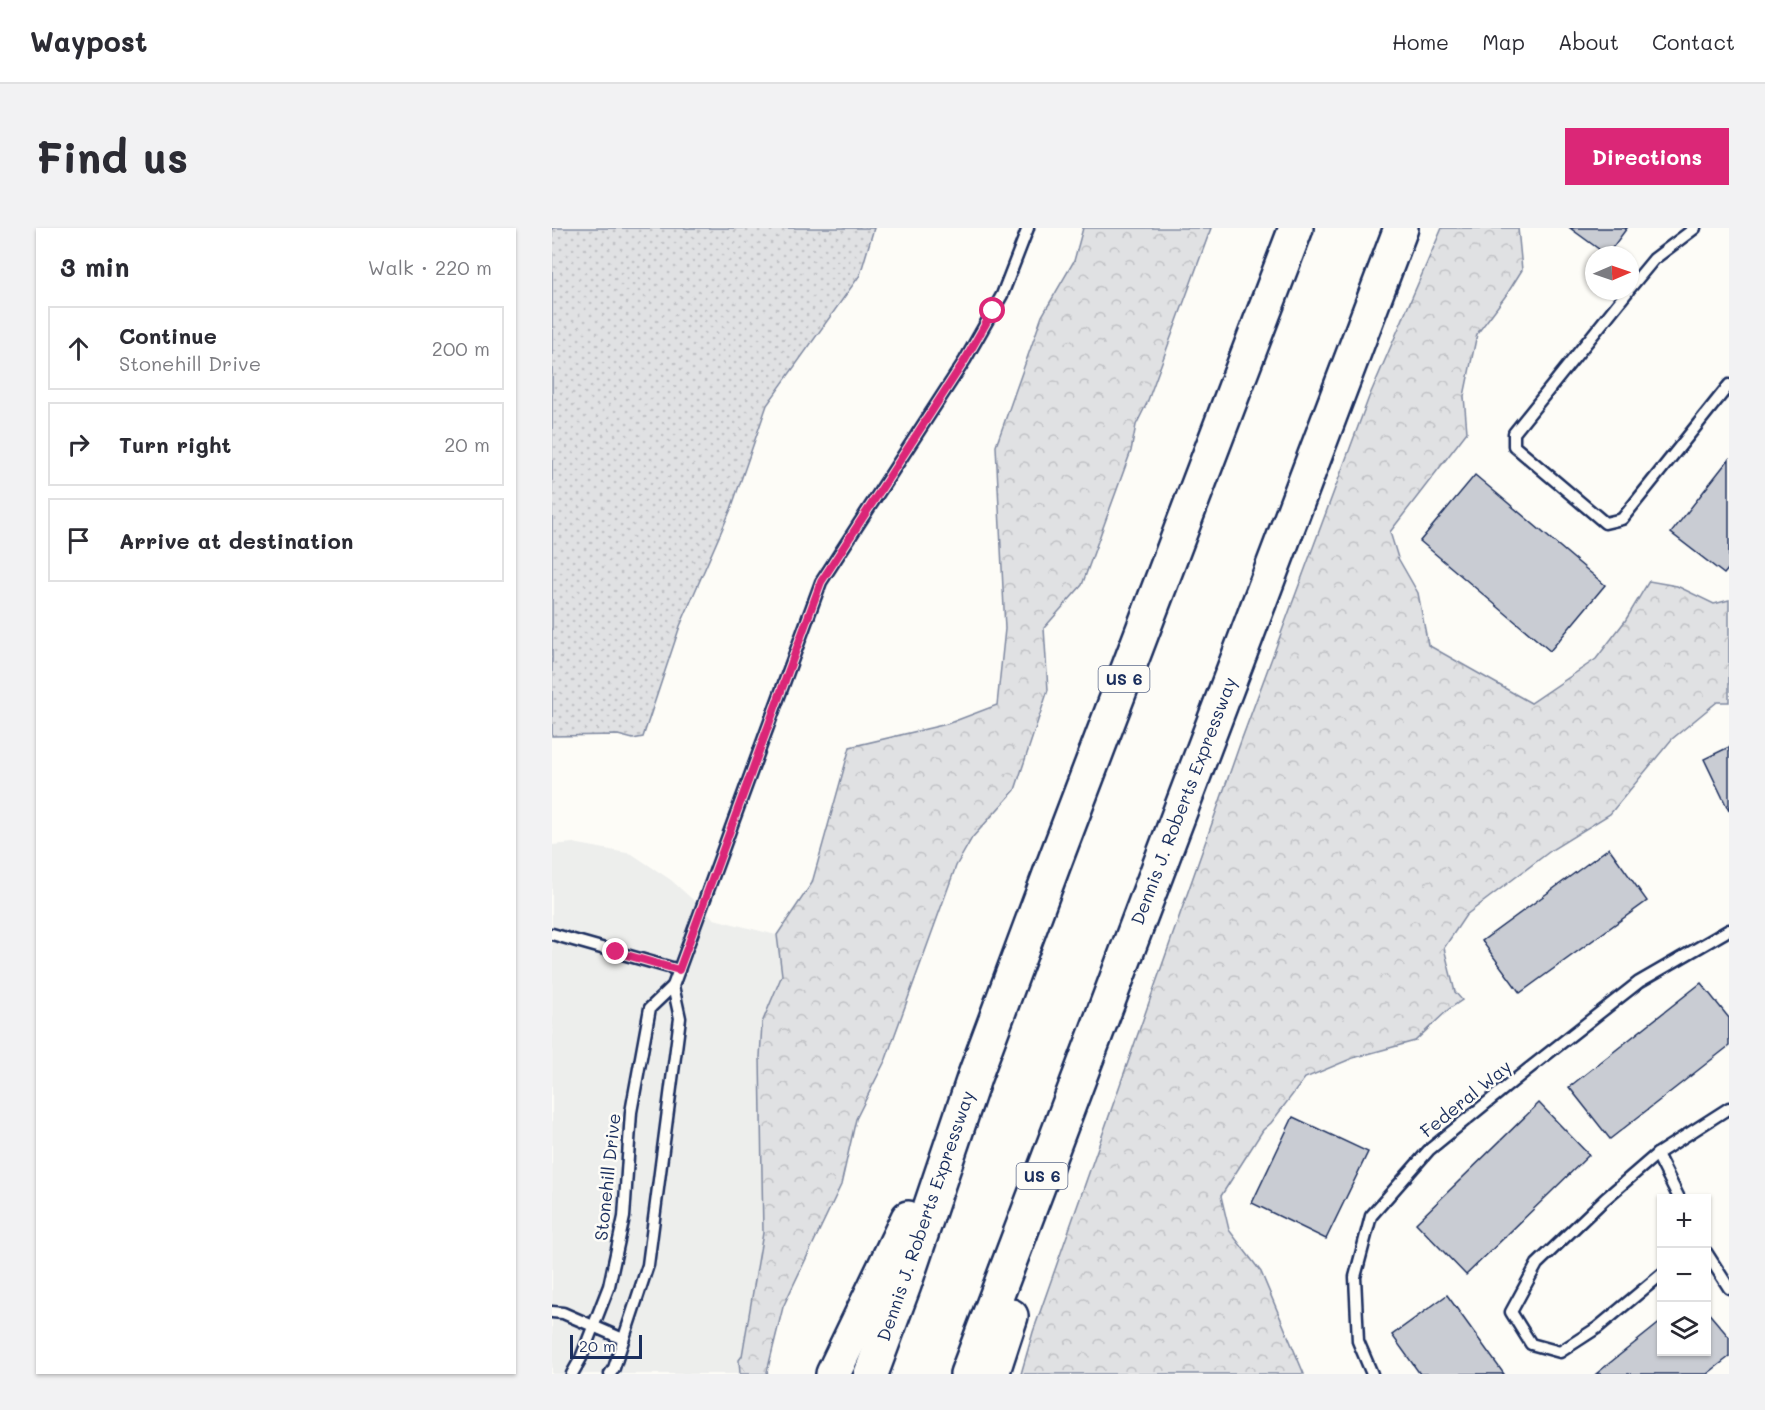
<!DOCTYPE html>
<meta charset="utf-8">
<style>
:root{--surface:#fff;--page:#f2f2f3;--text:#2b2b33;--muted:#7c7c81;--line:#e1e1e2;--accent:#db2777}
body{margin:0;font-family:Mali,sans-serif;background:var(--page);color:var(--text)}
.controls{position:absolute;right:18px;bottom:18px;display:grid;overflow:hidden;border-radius:0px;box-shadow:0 2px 4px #0004}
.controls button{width:54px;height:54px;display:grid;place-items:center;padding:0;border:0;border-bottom:2px solid var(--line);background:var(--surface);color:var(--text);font:30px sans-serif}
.compass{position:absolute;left:1033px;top:18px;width:54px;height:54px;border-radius:50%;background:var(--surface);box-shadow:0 2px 4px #0004;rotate:88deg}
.scale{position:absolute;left:18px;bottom:15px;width:72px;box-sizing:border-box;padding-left:6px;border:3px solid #1b2f5e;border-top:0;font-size:16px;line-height:21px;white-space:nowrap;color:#1b2f5e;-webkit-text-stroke:4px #fdfcf7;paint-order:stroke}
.stop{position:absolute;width:18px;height:18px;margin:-14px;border:4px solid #db2777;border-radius:50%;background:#fff}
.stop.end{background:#db2777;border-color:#fff;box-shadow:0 2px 6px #0008}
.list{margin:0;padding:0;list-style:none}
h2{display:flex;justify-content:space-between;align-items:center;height:78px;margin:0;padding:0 24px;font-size:26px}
h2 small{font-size:20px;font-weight:400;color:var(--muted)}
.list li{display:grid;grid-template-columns:39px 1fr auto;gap:18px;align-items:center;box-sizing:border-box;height:84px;margin:0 12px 12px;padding:0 12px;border:2px solid var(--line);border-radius:0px}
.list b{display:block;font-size:22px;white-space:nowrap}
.list p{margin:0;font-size:20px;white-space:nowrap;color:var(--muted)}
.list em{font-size:20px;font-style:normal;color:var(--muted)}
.icon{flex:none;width:33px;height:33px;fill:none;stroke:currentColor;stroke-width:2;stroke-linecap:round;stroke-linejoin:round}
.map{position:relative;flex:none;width:1177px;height:1146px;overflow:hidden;border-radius:0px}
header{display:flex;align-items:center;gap:36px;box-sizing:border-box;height:84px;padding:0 30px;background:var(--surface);border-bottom:2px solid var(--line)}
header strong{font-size:28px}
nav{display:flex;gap:33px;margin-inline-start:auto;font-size:21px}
.intro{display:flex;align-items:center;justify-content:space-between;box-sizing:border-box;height:144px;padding:0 36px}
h1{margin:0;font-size:42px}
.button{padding:15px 27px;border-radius:0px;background:var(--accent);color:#fff;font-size:21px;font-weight:700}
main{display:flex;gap:36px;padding:0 36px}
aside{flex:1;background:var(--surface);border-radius:0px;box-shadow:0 2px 4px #0004}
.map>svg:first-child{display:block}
.built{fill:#edeeec}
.grass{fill:url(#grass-dots);stroke:#7e88a0;stroke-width:1.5}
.forest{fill:url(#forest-crowns);stroke:#7e88a0;stroke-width:1.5}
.building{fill:#c9ccd3;stroke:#1b2f5e;stroke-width:1.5}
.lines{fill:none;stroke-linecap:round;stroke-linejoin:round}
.lane-casing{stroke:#1b2f5e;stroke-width:15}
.highway-casing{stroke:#1b2f5e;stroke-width:38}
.lane{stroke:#fdfcf7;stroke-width:10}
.highway{stroke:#fdfcf7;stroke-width:33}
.route{stroke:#db2777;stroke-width:8}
.labels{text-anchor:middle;stroke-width:5;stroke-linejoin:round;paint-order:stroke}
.shield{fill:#fdfcf7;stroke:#5f6c8c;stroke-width:1.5}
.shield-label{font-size:16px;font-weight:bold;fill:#1b2f5e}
.street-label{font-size:18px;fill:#1b2f5e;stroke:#fdfcf7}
</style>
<header>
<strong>Waypost</strong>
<nav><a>Home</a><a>Map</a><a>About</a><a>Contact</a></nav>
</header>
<div class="intro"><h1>Find us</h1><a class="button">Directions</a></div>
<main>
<aside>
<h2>3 min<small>Walk · 220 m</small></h2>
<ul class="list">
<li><svg class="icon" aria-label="ahead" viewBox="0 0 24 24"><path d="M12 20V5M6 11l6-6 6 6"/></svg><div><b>Continue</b><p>Stonehill Drive</p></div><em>200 m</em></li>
<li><svg class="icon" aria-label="right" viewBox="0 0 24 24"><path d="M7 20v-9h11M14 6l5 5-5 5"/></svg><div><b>Turn right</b></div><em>20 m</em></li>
<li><svg class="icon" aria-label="arrive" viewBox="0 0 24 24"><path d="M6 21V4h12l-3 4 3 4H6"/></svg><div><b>Arrive at destination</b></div></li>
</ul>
</aside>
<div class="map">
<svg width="1177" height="1146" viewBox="0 0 1177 1146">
<defs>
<pattern id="grass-dots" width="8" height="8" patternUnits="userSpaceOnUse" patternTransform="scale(1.5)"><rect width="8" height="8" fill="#e0e1e3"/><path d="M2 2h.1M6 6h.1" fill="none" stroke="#c0c1c5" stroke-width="1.8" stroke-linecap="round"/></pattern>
<pattern id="forest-crowns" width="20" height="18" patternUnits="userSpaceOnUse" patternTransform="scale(1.5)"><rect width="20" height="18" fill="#e0e1e3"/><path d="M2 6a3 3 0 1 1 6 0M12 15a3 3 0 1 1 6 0" fill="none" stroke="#c0c1c5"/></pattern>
</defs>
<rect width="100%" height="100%" fill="#fdfcf7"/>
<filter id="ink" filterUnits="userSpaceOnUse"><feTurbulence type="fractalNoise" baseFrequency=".0167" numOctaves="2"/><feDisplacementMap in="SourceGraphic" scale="12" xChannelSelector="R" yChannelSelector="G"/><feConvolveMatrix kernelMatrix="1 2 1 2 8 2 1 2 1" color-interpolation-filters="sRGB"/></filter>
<g filter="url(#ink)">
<!-- built -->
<polygon class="built" points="21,615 80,626 119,652 162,691 224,707 226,710 230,747 210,795 208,829 211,1005 190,1128 187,1132 188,1146 0,1146 0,617"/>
<!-- grass -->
<polygon class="grass" points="0,0 322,0 308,47 215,177 179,281 128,398 91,509 81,511 66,507 0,508"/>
<!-- forest -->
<g class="forest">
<polygon points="531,0 659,0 595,175 584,197 579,223 530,357 492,400 496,462 463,562 420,610 404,638 334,831 304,891 289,957 231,1079 215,1144 216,1146 188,1146 187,1132 190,1128 211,1005 208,829 210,795 230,747 225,707 260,655 298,519 395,496 445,477 453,401 444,218 490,88 522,33"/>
<polygon points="890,0 966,0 970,42 955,66 925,106 912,168 915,204 838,304 846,330 866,365 876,417 979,475 1044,431 1073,393 1097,353 1125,358 1162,376 1177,372 1177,474 1165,474 1120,511 1058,586 1001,621 914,687 892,720 903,764 910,772 897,781 863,813 801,830 753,850 719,895 711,902 669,968 677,1002 709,1044 752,1146 469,1146 481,1104 689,513 817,169"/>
</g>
<!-- building -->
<g class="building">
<polygon points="1018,0 1075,0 1055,27"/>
<polygon points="1177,231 1177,340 1172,346 1119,305"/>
<polygon points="923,247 1053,357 998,423 868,313"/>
<polygon points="1177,519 1177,583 1152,531"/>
<polygon points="1057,620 1095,673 968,765 930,713"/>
<polygon points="1149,755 1177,790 1177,818 1058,911 1017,859"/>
<polygon points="987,875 1037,927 914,1047 864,995"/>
<polygon points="741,889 816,924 774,1011 700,975"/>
<polygon points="895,1067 952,1146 868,1146 840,1107"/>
<polygon points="1154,1082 1177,1109 1177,1129 1155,1146 1044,1146 1110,1093 1110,1124 1154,1124"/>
</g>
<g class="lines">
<defs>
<g id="lane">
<polyline points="1078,60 1102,31 1143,0"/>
<polyline points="1076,63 962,205 962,218 1053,295 1070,291 1177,157"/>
<polyline points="0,706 127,742"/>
<polyline points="1105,926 1127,970"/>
<polyline points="1154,1024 1177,1060"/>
<polyline points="1110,1046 1045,1100 1008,1124 979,1116 959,1084 985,1036 1053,971 1105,926 1177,880"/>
<polyline points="0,1084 11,1085 71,1111"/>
<polyline points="20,1146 29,1130 57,1058 72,989 79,884 98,780 121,758 269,354 413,132 450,67 476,0"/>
<polyline points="58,1146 62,1140 96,1037 128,790 121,758"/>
<polyline points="820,1146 806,1113 803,1049 819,988 877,922 975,842 1087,754 1177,702"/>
</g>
<g id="highway">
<polyline points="281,1146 356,990"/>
<polyline points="319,1146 352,1057 423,847 501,638 744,0"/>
<polyline points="415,1146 849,0"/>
<polyline points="440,1146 459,1088"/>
</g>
</defs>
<!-- lane casing -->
<use href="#lane" class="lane-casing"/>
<!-- highway casing -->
<use href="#highway" class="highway-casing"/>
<!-- lane -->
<use href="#lane" class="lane"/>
<!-- highway -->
<use href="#highway" class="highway"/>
</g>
</g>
<g class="lines" filter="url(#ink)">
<!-- route -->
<polyline class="route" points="64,724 127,742 269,354 413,132 441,83"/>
</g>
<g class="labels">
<!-- shield labels -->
<g class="shield">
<rect x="546.5" y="438" width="51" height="26" rx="4.5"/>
<rect x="464.5" y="935" width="51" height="26" rx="4.5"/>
</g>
<g class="shield-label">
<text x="572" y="457">US 6</text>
<text x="490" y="954">US 6</text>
</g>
<!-- street labels -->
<g class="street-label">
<text transform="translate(632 573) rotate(-69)" y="6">Dennis J. Roberts Expressway</text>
<text transform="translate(914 871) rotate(-39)" y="6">Federal Way</text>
<text transform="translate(56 949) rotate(-84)" y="6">Stonehill Drive</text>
<text transform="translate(374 988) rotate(-71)" y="6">Dennis J. Roberts Expressway</text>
</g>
</g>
</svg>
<div class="controls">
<button>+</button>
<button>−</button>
<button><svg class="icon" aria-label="layers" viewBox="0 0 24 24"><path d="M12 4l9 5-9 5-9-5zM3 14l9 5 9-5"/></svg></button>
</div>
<svg class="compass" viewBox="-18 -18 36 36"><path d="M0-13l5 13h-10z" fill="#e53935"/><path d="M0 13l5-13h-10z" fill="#7c7c81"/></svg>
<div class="scale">20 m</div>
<div class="stop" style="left:441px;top:83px"></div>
<div class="stop end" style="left:64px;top:724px"></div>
</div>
</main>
